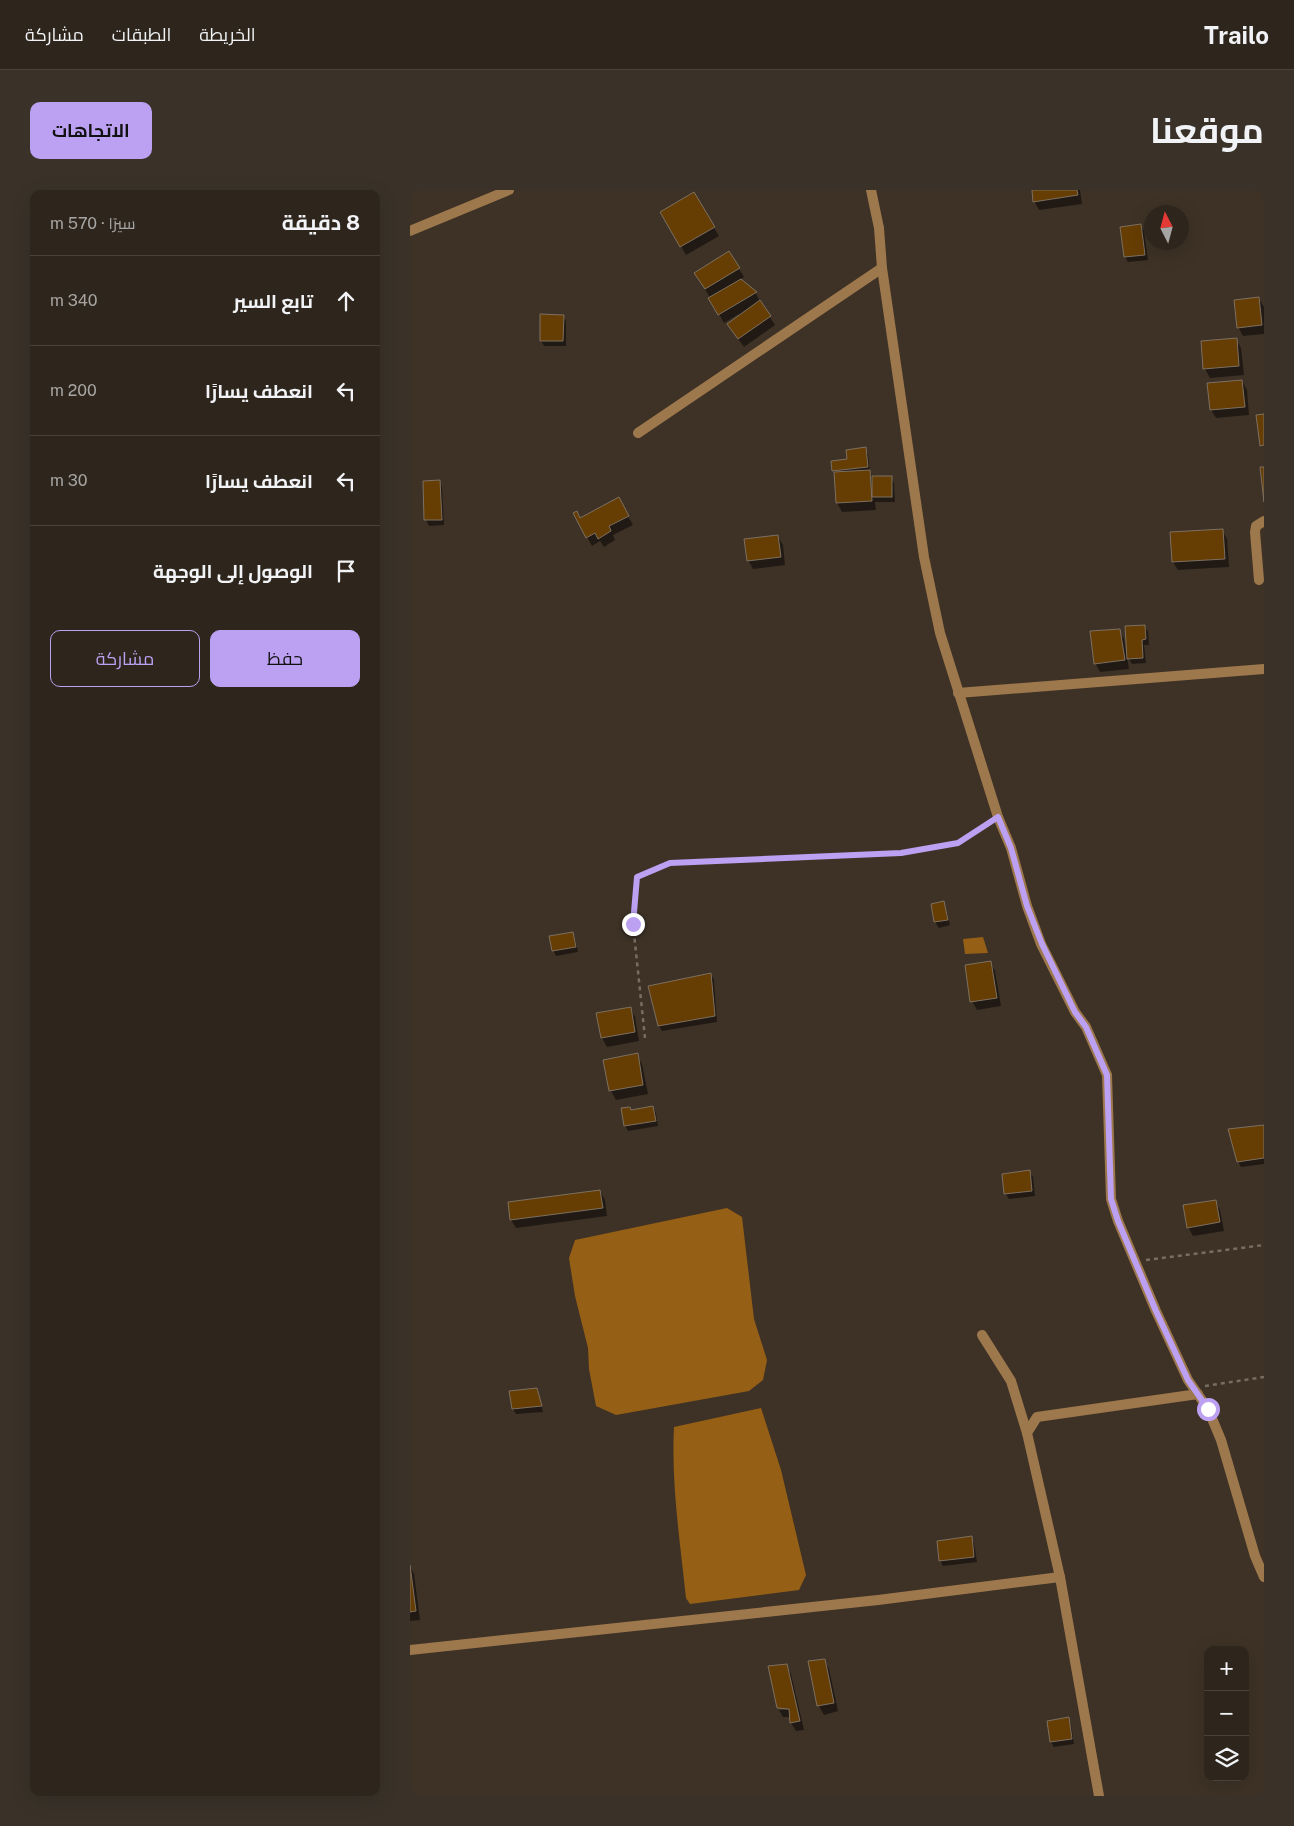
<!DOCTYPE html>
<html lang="ar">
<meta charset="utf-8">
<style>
:root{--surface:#2e261c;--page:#3a3229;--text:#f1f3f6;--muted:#a7a5a3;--line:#49433b;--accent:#bca0f2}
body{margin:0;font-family:"Public Sans",Cairo,sans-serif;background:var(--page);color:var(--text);direction:rtl}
.controls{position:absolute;right:15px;bottom:15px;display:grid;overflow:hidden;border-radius:10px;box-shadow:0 5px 20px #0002}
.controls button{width:45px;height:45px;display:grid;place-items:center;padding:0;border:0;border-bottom:1px solid var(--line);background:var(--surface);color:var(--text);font:25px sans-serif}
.compass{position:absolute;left:734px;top:15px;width:45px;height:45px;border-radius:50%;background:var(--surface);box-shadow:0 5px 20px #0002;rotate:354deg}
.stop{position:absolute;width:15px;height:15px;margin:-11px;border:4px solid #bca0f2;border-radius:50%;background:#fff}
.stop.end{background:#bca0f2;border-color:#fff;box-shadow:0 1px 5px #0008}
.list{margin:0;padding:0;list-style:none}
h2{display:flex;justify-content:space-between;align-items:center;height:65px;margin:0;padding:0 20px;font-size:21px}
h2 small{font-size:16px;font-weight:400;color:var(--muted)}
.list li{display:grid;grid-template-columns:32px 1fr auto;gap:15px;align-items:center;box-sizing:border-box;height:90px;padding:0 20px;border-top:1px solid var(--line)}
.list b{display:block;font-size:19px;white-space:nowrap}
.list em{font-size:16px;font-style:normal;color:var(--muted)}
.actions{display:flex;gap:10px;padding:15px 20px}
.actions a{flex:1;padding:11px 0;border:1px solid var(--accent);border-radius:10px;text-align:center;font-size:18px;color:var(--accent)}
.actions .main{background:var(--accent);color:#111}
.icon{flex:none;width:28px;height:28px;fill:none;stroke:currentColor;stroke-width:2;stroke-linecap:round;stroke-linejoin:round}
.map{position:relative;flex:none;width:854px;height:1606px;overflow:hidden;direction:ltr;border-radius:10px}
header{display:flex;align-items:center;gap:30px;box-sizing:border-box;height:70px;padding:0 25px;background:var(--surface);border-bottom:1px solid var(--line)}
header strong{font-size:24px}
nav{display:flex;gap:28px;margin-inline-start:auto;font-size:18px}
.intro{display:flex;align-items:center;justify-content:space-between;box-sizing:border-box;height:120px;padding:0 30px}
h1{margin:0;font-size:35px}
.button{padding:12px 22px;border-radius:10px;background:var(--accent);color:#111;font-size:18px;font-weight:700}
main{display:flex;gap:30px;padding:0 30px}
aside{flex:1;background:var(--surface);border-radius:10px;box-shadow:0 5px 20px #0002}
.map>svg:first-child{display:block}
.water{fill:#965f16}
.shadow{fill:#0007;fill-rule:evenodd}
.building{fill:#663d02;stroke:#7d7062}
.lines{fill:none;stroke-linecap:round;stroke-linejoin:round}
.path{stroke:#776d62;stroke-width:2.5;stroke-dasharray:4 4;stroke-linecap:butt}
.minor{stroke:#9e784d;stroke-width:10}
.route{stroke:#bca0f2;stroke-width:6}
</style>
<header>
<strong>Trailo</strong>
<nav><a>الخريطة</a><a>الطبقات</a><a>مشاركة</a></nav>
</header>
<div class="intro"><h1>موقعنا</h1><a class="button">الاتجاهات</a></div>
<main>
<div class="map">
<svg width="854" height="1606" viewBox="0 0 854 1606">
<rect width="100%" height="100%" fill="#3e3226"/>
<!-- water -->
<g class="water">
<polygon points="573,747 578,763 555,764 553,749"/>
<polygon points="317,1018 332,1027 344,1129 357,1170 353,1190 339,1201 206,1225 186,1216 179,1179 178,1158 165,1106 159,1068 165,1050"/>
<path d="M351,1218L371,1280L396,1385L389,1400L280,1414L276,1408C270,1351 261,1293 264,1237Z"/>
</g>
<!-- shadow -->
<g class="shadow">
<polygon points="623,0 670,0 672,14 629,20 624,11"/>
<polygon points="284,4 309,46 276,65 251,23"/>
<polygon points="731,36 734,41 738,70 718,72 715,67"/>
<polygon points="319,63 334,87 330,90 346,103 350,112 365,135 334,157 324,143 330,126 329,124 314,133 286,83"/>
<polygon points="849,109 854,117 854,144 833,146 828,137"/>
<polygon points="153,126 156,131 156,156 134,156 131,151"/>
<polygon points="826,149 831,158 834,185 800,188 795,179"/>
<polygon points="832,191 837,200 839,225 806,228 801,220"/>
<polygon points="455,259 458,264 460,282 463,287 481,287 484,293 485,312 465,312 466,320 432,322 427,313 424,281"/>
<polygon points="29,291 32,297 34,335 19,336 16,330 14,292"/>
<polygon points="208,309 223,335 203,345 205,350 194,357 190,351 182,356 164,324 170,329"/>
<polygon points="812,340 817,349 819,377 768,380 763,372"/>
<polygon points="368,347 373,355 375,375 343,379 338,370"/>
<polygon points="735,436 738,442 739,455 734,455 736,473 722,474 717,466 719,479 690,482 685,473 709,441 714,449 716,462 718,461"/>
<polygon points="533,713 536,718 540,735 529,738 525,732 522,715"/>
<polygon points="162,743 165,749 168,762 146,766 143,760"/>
<polygon points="580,772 585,781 591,816 567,820 562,811"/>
<polygon points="301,784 304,790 307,832 252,841 249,836"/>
<polygon points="220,818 225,827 229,851 197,857 192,848 188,824"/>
<polygon points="227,865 232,874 238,904 206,910 201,901 195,871"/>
<polygon points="243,917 246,923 248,936 218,941 215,936"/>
<polygon points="854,936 854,974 831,977 828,971"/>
<polygon points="619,982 623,987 625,1006 599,1009 596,1004 594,985"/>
<polygon points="190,1001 195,1010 197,1026 106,1038 101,1030"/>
<polygon points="805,1011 810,1020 814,1041 783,1046 778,1037"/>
<polygon points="127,1199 133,1222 106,1224 103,1219"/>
<polygon points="561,1348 564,1353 567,1372 533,1376 530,1370"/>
<polygon points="0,1377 4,1384 10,1430 0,1431"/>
<polygon points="414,1470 419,1479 428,1521 414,1525 409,1516 399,1472"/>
<path d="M376,1475L381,1484L394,1540L386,1541L381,1533V1527H373L368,1518ZM369,1517L385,1518V1520H369Z"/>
<polygon points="658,1529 661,1534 664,1554 644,1557 641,1552 638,1532"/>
</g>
<!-- building -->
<g class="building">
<polygon points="622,0 667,0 668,5 623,12"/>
<polygon points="284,2 305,37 270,57 250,22"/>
<polygon points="731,34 735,65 714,67 710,37"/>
<polygon points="319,61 330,78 295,99 284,83"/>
<polygon points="331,89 347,102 308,125 298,108"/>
<polygon points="849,107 852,135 827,138 824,110"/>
<polygon points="350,110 361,126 328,149 317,134"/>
<polygon points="130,124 154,125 153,151 130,151"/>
<polygon points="827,148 829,176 793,179 791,151"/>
<polygon points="832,190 835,217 800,220 797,193"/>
<polygon points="854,224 854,255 850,256 846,225"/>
<polygon points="456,257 458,277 422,281 421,271 437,269 436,260"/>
<polygon points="850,277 854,277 854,312"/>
<polygon points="460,280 462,311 426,313 424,282"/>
<rect x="462" y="286" width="20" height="21"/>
<polygon points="30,290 32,330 14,330 13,291"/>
<polygon points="209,307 219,326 199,336 201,341 188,349 185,343 176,348 163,323 167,321 170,328"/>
<polygon points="813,339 815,369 762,372 760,342"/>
<polygon points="368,345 371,367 337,371 334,349"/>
<polygon points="735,435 736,449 732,450 733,468 717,469 715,436"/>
<polygon points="710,439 715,470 684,474 680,441"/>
<polygon points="534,711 538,730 524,732 521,714"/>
<polygon points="163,742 166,757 142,761 139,746"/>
<polygon points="581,771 587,808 560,812 555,775"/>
<polygon points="301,783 305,826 248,836 238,796"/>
<polygon points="221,817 225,842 191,848 186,823"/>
<polygon points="228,863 233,895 199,901 193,870"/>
<polygon points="243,916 246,931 214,936 211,918 220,917 221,920"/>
<polygon points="854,935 854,968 827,972 818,939"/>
<polygon points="620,980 622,1001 594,1004 592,984"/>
<polygon points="190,1000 193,1018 100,1030 98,1012"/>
<polygon points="806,1010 810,1032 777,1038 773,1015"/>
<polygon points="127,1198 132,1216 102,1219 99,1201"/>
<polygon points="562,1346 564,1367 529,1371 527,1351"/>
<polygon points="0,1375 6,1421 0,1422"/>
<polygon points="415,1469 424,1513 407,1516 398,1471"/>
<polygon points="377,1474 390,1531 380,1533 379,1519 367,1518 358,1476"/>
<polygon points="659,1527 662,1549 640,1552 637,1531"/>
</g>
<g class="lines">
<!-- path -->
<g class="path">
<polyline points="235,848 223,734 227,687 260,673 491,663 548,653 578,633"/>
<polyline points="736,1070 854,1055"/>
<polyline points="795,1196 854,1187"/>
</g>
<!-- minor -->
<g class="minor">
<polyline points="461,0 469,38 472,78 514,367 530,443 588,627 601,658 617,716 631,754 665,822 676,837 697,885 701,1009 708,1031 746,1121 778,1190 798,1219 811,1250 845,1366 854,1387"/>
<polyline points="0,41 99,0"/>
<polyline points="228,243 472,78"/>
<polyline points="849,390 845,342 846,336 854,331"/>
<polyline points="548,503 854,479"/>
<polyline points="572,1145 601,1191 617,1243"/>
<polyline points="0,1460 468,1410 650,1387"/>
<polyline points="689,1606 650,1387 617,1243 627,1227 788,1204"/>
</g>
</g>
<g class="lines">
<!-- route -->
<polyline class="route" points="223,734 227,687 260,673 491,663 548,653 588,627 601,658 617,716 632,754 665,822 676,837 697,885 701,1009 708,1031 746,1121 778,1190 798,1219"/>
</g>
</svg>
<div class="controls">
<button>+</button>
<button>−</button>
<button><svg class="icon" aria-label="layers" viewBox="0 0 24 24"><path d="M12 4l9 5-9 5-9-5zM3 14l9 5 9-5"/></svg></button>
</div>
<svg class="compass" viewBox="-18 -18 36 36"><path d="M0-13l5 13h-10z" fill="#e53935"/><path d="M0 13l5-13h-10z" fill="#a7a5a3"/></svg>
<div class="stop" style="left:798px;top:1219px"></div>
<div class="stop end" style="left:223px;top:734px"></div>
</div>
<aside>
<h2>8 دقيقة<small>سيرًا · 570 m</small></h2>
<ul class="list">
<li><svg class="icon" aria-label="ahead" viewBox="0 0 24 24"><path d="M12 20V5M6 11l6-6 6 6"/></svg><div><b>تابع السير</b></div><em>340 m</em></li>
<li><svg class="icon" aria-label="left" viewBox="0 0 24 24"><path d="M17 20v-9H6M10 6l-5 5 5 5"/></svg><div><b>انعطف يسارًا</b></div><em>200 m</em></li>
<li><svg class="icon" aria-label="left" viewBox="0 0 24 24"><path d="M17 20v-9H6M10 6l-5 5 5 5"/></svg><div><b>انعطف يسارًا</b></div><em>30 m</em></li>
<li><svg class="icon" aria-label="arrive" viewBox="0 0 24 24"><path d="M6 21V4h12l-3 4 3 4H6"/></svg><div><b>الوصول إلى الوجهة</b></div></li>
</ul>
<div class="actions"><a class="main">حفظ</a><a>مشاركة</a></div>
</aside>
</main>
